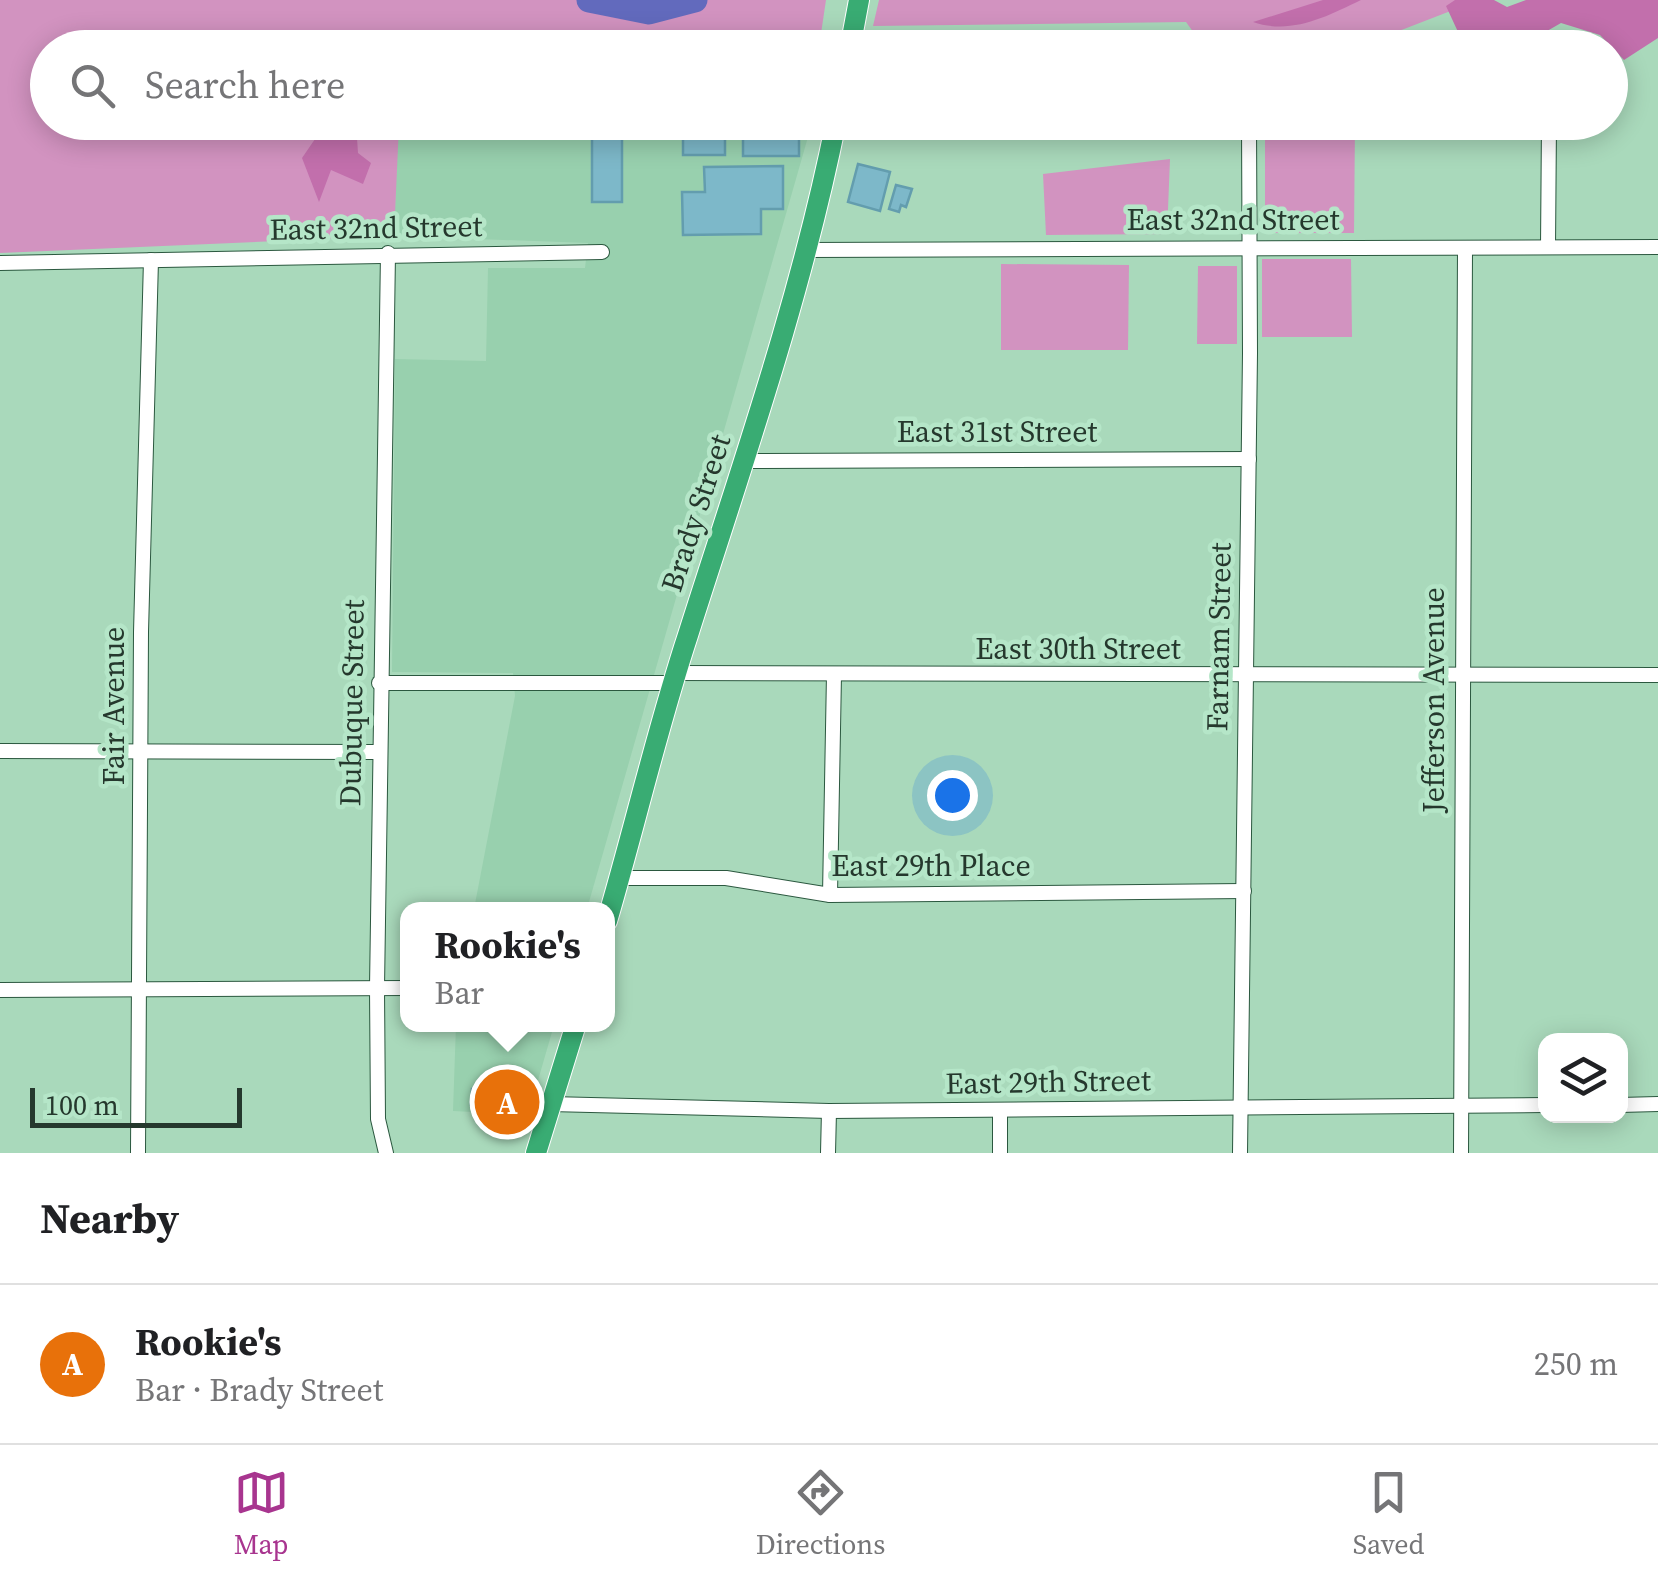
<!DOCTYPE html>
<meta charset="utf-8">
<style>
:root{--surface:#fff;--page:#f2f2f2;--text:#202124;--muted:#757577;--line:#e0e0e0;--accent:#a8358f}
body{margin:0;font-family:"Source Serif 4",serif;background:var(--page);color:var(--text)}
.controls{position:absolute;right:30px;bottom:30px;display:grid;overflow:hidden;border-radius:20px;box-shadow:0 5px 25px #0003}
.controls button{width:90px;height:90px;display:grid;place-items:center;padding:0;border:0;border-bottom:2px solid var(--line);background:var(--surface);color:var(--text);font:50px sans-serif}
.scale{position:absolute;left:30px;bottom:25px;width:212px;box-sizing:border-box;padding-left:10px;border:5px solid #25382d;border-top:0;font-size:28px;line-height:35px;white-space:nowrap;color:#25382d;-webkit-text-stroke:8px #b5e6c8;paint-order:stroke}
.you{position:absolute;left:952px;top:795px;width:35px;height:35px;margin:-25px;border:8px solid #fff;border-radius:50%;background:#1a73e8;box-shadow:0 0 0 15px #1a73e833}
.badge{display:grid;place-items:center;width:65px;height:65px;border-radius:50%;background:var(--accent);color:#fff;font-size:32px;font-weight:700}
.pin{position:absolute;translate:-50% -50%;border:5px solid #fff;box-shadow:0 2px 10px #0006}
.popup{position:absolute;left:400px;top:902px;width:215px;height:130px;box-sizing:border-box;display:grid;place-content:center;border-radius:20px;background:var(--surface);filter:drop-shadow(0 2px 8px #0005);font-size:32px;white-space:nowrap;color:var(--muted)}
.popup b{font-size:38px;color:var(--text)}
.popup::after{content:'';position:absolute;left:50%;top:100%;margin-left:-20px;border:20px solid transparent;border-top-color:var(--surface)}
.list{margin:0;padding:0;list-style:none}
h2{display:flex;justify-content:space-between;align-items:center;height:130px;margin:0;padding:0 40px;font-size:42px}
h2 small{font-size:32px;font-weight:400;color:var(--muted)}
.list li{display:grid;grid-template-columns:65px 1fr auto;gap:30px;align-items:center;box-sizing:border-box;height:160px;padding:0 40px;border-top:2px solid var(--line)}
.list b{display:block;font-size:38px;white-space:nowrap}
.list p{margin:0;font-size:32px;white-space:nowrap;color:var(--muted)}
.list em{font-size:32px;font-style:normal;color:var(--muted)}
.icon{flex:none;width:55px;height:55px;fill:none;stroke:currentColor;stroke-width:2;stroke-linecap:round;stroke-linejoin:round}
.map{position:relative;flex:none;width:1658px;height:1153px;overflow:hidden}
.search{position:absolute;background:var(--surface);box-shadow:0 5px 25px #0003;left:30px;right:30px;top:30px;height:110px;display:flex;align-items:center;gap:25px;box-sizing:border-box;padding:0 35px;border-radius:55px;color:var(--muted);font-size:38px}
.sheet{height:290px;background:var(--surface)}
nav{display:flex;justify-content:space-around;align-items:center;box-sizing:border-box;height:140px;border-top:2px solid var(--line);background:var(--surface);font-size:28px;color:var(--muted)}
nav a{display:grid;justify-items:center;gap:5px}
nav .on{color:var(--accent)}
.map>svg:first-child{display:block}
.built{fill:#98d0ae}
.green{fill:#d293c0}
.forest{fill:#c26fac}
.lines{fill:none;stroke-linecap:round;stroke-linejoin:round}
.river{stroke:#626abd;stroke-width:25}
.building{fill:#7db8c9;stroke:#639dae;stroke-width:2.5}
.minor-casing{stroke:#2b583f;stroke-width:16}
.highway-casing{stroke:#fff;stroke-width:22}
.minor{stroke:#fff;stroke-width:14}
.highway{stroke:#39ac73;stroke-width:20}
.labels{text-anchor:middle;stroke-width:9;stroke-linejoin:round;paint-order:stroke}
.street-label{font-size:30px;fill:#25382d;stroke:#b5e6c8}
</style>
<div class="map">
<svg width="1658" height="1153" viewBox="0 0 1658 1153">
<rect width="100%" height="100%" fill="#a9d9bb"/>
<!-- built -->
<g class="built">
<polygon points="812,123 587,909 474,909 515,696 513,673 392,672 395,359 486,361 488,268 585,268 588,243 394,236 398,125"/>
<polygon points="456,1025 554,1025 528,1115 453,1111"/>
</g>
<!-- green -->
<g class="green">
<polygon points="0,0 826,0 819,47 48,48 48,122 588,125 399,125 394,236 0,253"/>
<polygon points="879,0 1479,0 1355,48 1204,47 1186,22 873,26"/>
<polygon points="1265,123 1355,123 1354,233 1265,233"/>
<polygon points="1170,159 1167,234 1046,235 1043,174"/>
<polygon points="1262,259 1351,259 1352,337 1262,337"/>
<polygon points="1001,264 1129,265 1128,350 1001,350"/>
<polygon points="1198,266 1237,266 1237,344 1197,344"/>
</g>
<!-- forest -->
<g class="forest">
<path d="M1323,0H1361C1326,17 1291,35 1253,22Z"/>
<polygon points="1455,0 1494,0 1507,7 1526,0 1658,0 1658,38 1624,60 1600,35 1561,23 1519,47 1465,47 1446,6"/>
<polygon points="326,123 356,123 358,153 371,163 363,184 331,170 319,202 302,158"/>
</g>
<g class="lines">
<!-- river -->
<polyline class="river" points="589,0 649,12 695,0"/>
</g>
<!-- building -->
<g class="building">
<rect x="592" y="124" width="30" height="78"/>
<rect x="743" y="134" width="56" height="22"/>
<rect x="683" y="135" width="42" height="20"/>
<polygon points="858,164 890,172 880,211 848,202"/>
<polygon points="783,166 783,209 761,209 761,234 683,235 682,192 705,192 704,167"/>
<polygon points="896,185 912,189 906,207 901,205 899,212 889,209"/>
<polygon points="539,1087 530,1115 479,1112 480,1100 471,1104 472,1089"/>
</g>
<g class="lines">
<defs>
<g id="minor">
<polyline points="1548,247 1549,122"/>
<polyline points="807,250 1658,247"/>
<polyline points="0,263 602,252"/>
<polyline points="745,461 1249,459"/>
<polyline points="677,673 1658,675"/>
<polyline points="379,683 674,683"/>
<polyline points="0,751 378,752"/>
<polyline points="619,878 726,878 830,895 1244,891"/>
<polyline points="830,895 834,674"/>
<polyline points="0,990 407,988"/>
<polyline points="550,1104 829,1111 1546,1105"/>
<polyline points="1620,1105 1658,1104"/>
<polyline points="138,1153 141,632 151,260"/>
<polyline points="386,1153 378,1119 377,988 388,253"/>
<polyline points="828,1153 829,1111"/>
<polyline points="1000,1153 1000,1110"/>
<polyline points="1240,1153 1250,353 1249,122"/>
<polyline points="1461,1153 1465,248"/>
</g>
<g id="highway">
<polyline points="850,48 859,0"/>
<path d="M607,921C635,826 657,729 688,635C742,465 801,297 836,122"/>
<polyline points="536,1153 576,1024"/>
</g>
</defs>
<!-- minor casing -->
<use href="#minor" class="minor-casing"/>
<!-- highway casing -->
<use href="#highway" class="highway-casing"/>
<!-- minor -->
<use href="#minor" class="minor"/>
<!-- highway -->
<use href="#highway" class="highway"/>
</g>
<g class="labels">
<!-- street labels -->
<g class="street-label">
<text x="1233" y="230">East 32nd Street</text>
<text transform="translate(376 228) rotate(-1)" y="10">East 32nd Street</text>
<text x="997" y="442">East 31st Street</text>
<text transform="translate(696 513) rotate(-72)" y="10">Brady Street</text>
<text transform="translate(1219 637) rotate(-89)" y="10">Farnam Street</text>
<text x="1078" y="659">East 30th Street</text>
<text transform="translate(1434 700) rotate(-90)" y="10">Jefferson Avenue</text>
<text transform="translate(352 703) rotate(-89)" y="10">Dubuque Street</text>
<text transform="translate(114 706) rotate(-90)" y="10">Fair Avenue</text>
<text x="931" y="876">East 29th Place</text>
<text transform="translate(1048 1082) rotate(-1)" y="10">East 29th Street</text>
</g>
</g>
</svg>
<div class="controls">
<button><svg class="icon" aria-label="layers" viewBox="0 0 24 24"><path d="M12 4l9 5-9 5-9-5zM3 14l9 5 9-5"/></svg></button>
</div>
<div class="scale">100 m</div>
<div class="you"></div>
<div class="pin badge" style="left:507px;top:1102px;background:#e8710a">A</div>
<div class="popup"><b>Rookie's</b>Bar</div>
<div class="search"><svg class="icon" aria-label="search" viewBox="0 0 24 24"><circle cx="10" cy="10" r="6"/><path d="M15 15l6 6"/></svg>Search here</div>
</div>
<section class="sheet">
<h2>Nearby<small></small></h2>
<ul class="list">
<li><span class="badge" style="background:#e8710a">A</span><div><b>Rookie's</b><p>Bar · Brady Street</p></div><em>250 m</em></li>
</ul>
</section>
<nav>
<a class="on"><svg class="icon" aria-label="map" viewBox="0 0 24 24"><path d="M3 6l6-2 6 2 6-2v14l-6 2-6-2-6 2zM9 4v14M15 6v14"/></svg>Map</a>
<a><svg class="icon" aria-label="directions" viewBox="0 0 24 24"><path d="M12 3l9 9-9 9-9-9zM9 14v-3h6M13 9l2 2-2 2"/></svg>Directions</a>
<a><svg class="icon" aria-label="saved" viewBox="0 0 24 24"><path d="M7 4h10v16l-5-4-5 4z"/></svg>Saved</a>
</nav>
